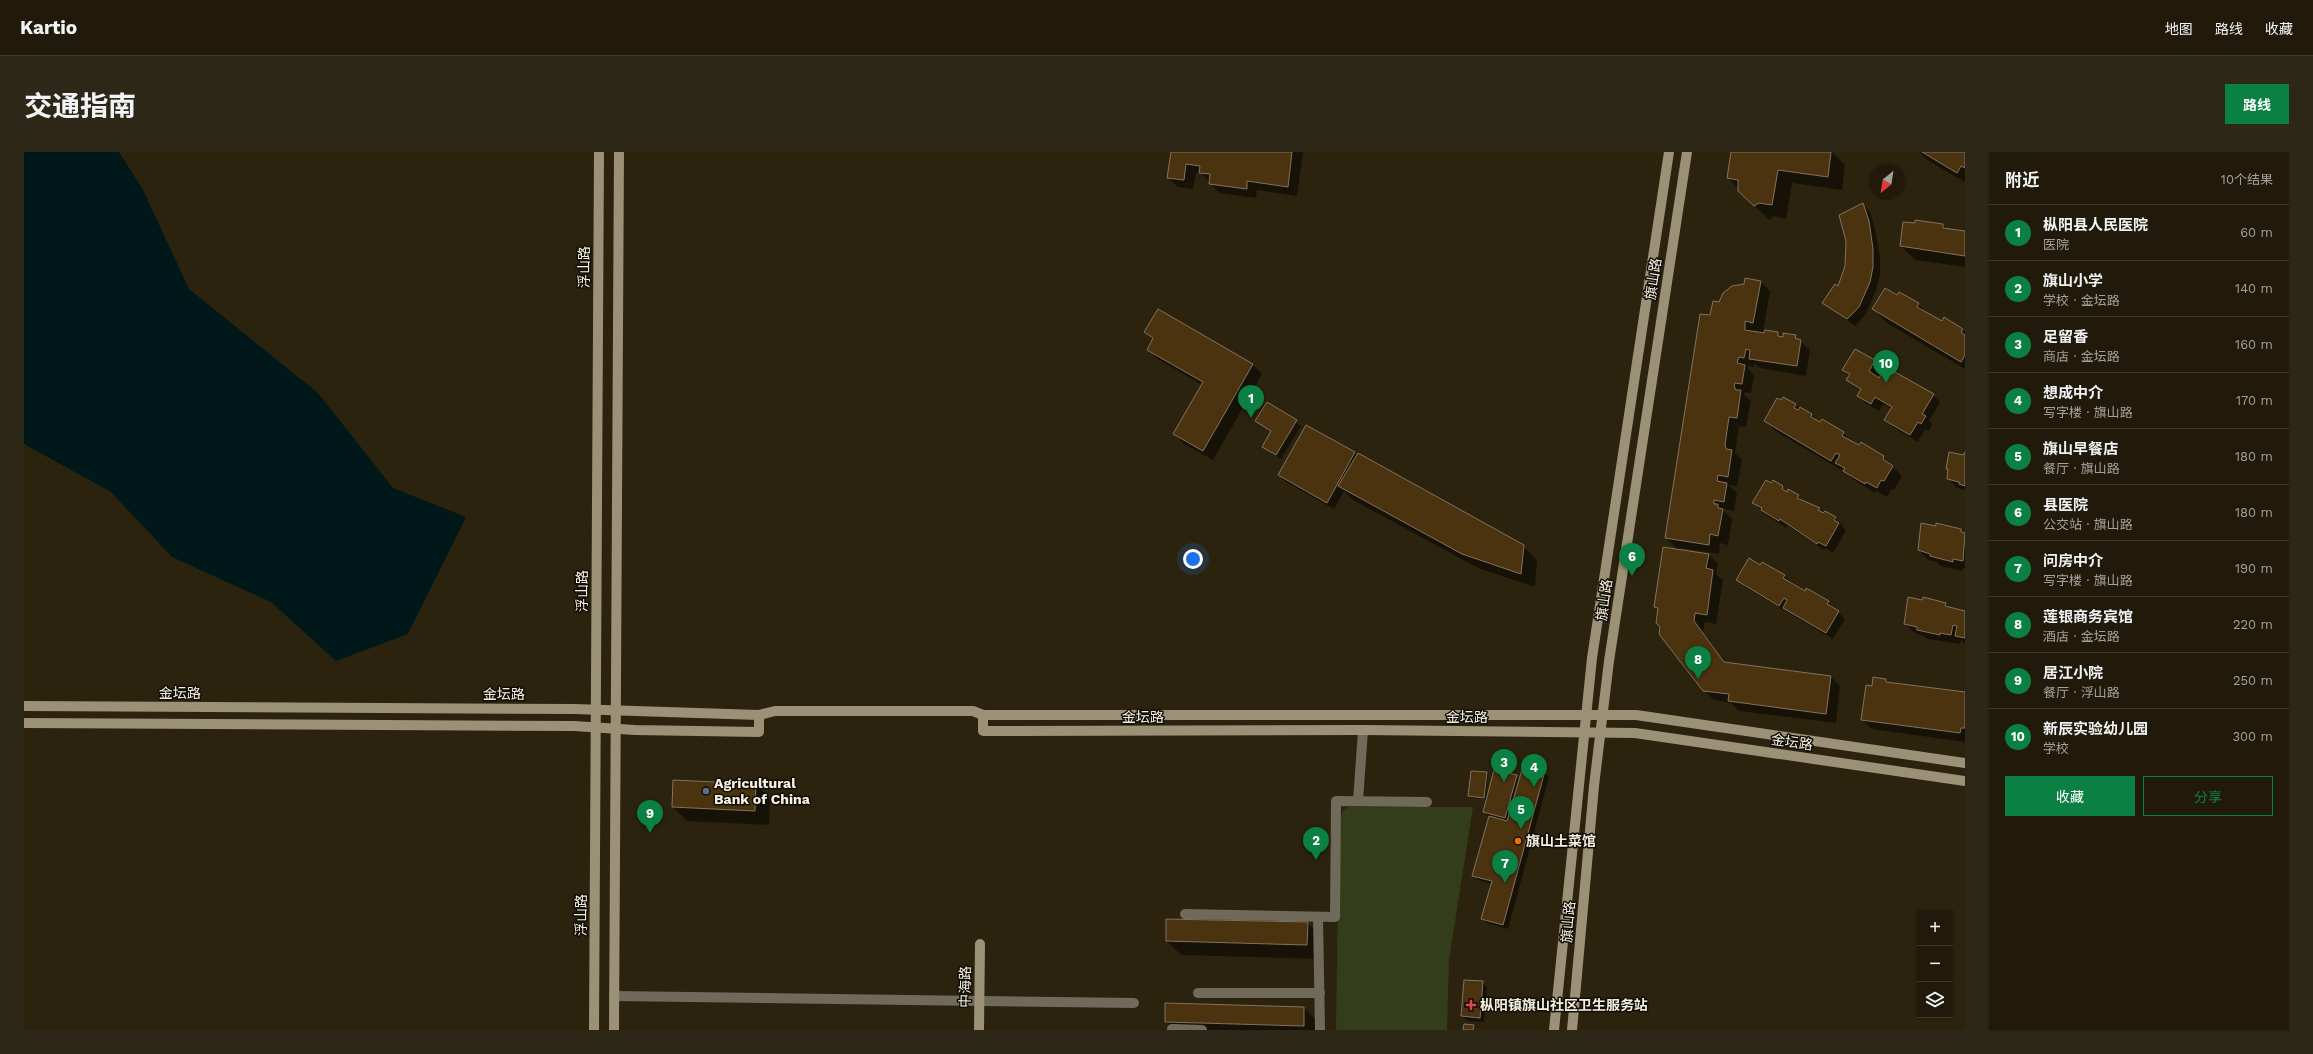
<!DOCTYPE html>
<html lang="zh">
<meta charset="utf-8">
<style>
:root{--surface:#211a0a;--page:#2d2718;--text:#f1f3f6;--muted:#a2a19c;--line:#3e382b;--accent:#0b8043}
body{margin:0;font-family:"Work Sans","Noto Sans SC",sans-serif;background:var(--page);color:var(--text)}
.controls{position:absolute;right:12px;bottom:12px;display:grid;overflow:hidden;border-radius:0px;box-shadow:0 1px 3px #0004}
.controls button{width:36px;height:36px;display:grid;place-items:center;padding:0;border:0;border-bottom:1px solid var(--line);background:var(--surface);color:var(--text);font:20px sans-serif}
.compass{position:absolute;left:1845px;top:12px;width:36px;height:36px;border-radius:50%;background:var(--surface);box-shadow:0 1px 3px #0004;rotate:210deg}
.you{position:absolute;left:1169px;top:407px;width:14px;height:14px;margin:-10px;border:3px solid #fff;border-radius:50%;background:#1a73e8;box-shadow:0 0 0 6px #1a73e833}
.badge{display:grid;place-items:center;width:26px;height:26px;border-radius:50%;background:var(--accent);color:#fff;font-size:13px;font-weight:700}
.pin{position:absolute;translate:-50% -33px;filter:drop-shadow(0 1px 2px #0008)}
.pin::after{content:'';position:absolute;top:21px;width:14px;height:12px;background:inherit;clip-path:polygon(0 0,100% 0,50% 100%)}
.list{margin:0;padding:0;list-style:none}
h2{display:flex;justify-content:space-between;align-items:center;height:52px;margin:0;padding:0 16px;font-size:17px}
h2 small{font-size:13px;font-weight:400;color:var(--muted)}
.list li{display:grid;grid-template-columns:26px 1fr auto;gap:12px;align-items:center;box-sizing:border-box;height:56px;padding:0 16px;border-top:1px solid var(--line)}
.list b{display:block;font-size:15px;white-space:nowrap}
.list p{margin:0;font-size:13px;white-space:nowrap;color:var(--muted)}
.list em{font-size:13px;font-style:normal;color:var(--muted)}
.actions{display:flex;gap:8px;padding:12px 16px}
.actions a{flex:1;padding:9px 0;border:1px solid var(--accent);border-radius:0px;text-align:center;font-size:14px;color:var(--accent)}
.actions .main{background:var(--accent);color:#fff}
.icon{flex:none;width:22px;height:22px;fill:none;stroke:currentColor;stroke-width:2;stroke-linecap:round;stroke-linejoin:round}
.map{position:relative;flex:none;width:1941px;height:878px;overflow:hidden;border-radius:0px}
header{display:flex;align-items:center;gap:24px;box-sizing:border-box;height:56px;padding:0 20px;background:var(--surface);border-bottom:1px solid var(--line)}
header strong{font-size:19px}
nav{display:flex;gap:22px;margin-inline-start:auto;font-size:14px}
.intro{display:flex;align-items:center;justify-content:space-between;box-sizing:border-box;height:96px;padding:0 24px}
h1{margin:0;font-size:28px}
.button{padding:10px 18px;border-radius:0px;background:var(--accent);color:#fff;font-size:14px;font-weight:700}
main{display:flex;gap:24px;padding:0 24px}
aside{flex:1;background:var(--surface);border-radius:0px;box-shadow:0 1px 3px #0004}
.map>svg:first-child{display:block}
.green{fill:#333d1b}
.water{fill:#001819}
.shadow{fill:#0007}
.building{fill:#4b3310;stroke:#82725e}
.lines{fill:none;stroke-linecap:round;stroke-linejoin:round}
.street{stroke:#6f6a59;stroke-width:10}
.secondary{stroke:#9a9176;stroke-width:10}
.service-dot{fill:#5c6f8a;stroke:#110d05;stroke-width:1.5}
.food-dot{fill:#e8710a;stroke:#110d05;stroke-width:1.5}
.health-dot{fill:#e0444e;stroke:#110d05;stroke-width:1.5}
.labels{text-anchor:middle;stroke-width:3;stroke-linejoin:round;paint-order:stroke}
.street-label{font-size:14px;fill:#f5f0e3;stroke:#110d05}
.poi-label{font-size:14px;font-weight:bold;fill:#f5f0e3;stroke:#110d05;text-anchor:start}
</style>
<header>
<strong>Kartio</strong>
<nav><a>地图</a><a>路线</a><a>收藏</a></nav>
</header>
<div class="intro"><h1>交通指南</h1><a class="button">路线</a></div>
<main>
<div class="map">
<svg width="1941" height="878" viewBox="0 0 1941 878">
<rect width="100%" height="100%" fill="#2c230e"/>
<!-- green -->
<polygon class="green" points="1325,655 1449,655 1425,808 1423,878 1312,878 1315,671 1319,658"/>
<!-- water -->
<polygon class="water" points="0,0 95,0 119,38 165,137 294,241 369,336 442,365 384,482 312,509 247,450 148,405 87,340 0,292"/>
<!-- shadow -->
<g class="shadow">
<polygon points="1148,0 1279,0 1273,44 1233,38 1232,46 1195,41 1178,22 1172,21 1169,37 1154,35 1144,26"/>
<polygon points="1708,0 1808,0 1821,13 1818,38 1768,31 1762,67 1750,64 1745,68 1704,26"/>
<polygon points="1896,0 1941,0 1941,30 1903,8"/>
<polygon points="1839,52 1846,60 1851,77 1856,105 1856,123 1852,138 1842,162 1831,174 1800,151 1814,135 1819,124"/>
<polygon points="1919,73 1924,78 1941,80 1941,115 1891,108 1877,94"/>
<polygon points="1736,129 1746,139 1739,180 1730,178 1730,181 1741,183 1754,181 1760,186 1771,184 1786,198 1782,224 1736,216 1730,211 1730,215 1724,214 1724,217 1730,223 1727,241 1721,240 1720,243 1727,249 1722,275 1715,274 1711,301 1718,308 1713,334 1704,333 1713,341 1710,359 1698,357 1708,367 1704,393 1696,391 1695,402 1657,396 1657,398 1684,402 1694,412 1692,422 1699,428 1692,472 1681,470 1679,480 1702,511 1807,525 1816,534 1812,571 1715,559 1707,551 1690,548 1680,538 1637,475 1635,459 1632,455 1654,398 1642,386 1687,164 1696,151"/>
<polygon points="1874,145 1894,152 1905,163 1941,180 1941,217 1863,171 1849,157"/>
<polygon points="1122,180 1228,212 1238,222 1189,308 1160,292 1150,282 1178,233 1134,207 1124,198 1129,188"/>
<polygon points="1831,198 1851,209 1858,216 1853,225 1909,243 1916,250 1905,269 1908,272 1905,279 1901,277 1894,290 1869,275 1862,268 1868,257 1859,252 1855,259 1841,251 1834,244 1837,239 1824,228 1826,224 1820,218"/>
<polygon points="1760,246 1788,263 1797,272 1819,281 1829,291 1835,295 1837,292 1860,305 1878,324 1870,338 1867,337 1863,345 1852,339 1851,341 1830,328 1818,316 1817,318 1751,279 1741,269"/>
<polygon points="1243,251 1277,274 1257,307 1239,295 1248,280 1232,269"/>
<polygon points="1330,301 1499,394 1513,408 1511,435 1454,416 1329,348 1320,339 1310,357 1262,330 1255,323"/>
<polygon points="1940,301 1941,301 1941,338 1933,336 1924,327 1925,319 1923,316 1940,304"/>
<polygon points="1749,330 1764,340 1774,344 1780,350 1811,366 1818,373 1822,379 1809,401 1802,396 1800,398 1764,374 1762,376 1745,365 1729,351"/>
<polygon points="1937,378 1941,382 1941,416 1939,416 1938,419 1917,414 1913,410 1904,408 1895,398"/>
<polygon points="1737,414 1760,424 1781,440 1804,450 1821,467 1809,487 1721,435 1714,428"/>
<polygon points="1885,446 1921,451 1927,457 1941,460 1941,492 1937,488 1936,492 1904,487 1900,484 1891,481 1881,472"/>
<polygon points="1862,528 1865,531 1941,541 1941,590 1848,577 1838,568 1849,535"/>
<polygon points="1520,620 1525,625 1484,777 1463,771 1459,767 1468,732 1454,728 1449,723 1466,666 1460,660 1492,624 1496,628"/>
<polygon points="1462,621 1464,623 1462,647 1447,646 1445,644"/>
<polygon points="732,633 746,647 745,673 663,669 649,655"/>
<polygon points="1284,771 1298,786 1297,807 1157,803 1143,789"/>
<polygon points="1458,830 1463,835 1460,870 1443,869 1438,864"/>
<polygon points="1142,852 1280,856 1294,870 1294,878 1150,878 1142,870"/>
</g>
<!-- building -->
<g class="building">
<polygon points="1147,0 1268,0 1264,35 1223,29 1223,37 1185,32 1186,22 1175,21 1176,14 1162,12 1160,28 1143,26"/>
<polygon points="1707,0 1807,0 1804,25 1754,18 1748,53 1735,51 1730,54 1714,39 1714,28 1703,26"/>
<polygon points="1898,0 1941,0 1941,16 1937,14 1933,21"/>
<polygon points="1839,51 1845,69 1849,97 1849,115 1846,130 1835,155 1823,167 1798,151 1811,132 1814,134 1821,114 1822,89 1815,63"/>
<polygon points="1891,68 1919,72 1919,76 1941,79 1941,104 1876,94 1879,70 1891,71"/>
<polygon points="1721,126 1737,129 1729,171 1721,169 1721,178 1740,181 1741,178 1754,180 1754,184 1759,185 1759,181 1772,183 1771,186 1777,188 1773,214 1725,207 1726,198 1722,197 1720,206 1715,205 1713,211 1721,213 1718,232 1711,231 1710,234 1712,238 1717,238 1713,266 1705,265 1701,293 1702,297 1708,298 1704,325 1694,323 1693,329 1703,331 1700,350 1690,348 1690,352 1694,352 1694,356 1699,357 1694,384 1686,382 1685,393 1641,386 1676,162 1686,163 1689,149 1695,150 1699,141 1708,134 1720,132"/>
<polygon points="1861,136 1873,143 1875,140 1895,151 1893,155 1918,169 1920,165 1939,177 1937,180 1941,183 1941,203 1937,210 1848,157"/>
<polygon points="1134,157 1229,212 1179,299 1149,282 1179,230 1123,198 1129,186 1120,180"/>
<polygon points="1831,197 1851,208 1845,219 1855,226 1862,215 1910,242 1898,262 1902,264 1897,272 1894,270 1886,283 1860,268 1868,255 1851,245 1847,252 1833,244 1837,237 1822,228 1826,222 1818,218"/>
<polygon points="1759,245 1772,252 1770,256 1774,258 1776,255 1788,262 1787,265 1796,270 1798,267 1820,280 1818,284 1835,293 1837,290 1860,304 1859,307 1869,314 1860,329 1857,328 1853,336 1842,330 1841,332 1819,319 1821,316 1811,311 1816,303 1812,301 1807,309 1740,269 1753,246 1757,248"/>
<polygon points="1243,250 1273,268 1252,303 1238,295 1247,279 1231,269"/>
<polygon points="1282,273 1331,300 1303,351 1254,323"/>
<polygon points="1925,300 1939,303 1941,300 1941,334 1935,332 1935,330 1923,327 1924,317 1922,317"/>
<polygon points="1334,301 1500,393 1497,422 1438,402 1314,334"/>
<polygon points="1742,328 1747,331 1749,328 1759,334 1758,337 1763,340 1764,337 1775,343 1773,346 1796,356 1794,358 1799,361 1801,359 1812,365 1810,368 1815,371 1802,394 1794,390 1793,392 1756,367 1755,369 1737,358 1738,356 1728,351"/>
<polygon points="1897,371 1912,374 1912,371 1937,377 1937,380 1941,381 1939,409 1929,407 1929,410 1906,404 1906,402 1894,398"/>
<polygon points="1639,395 1685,402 1682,416 1689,418 1683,463 1671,461 1670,469 1700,510 1807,524 1802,562 1704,549 1705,542 1679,539 1635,482 1636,475 1632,471 1634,456 1630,455"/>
<polygon points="1725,406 1736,413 1738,410 1761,423 1759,426 1781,439 1782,436 1805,449 1803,452 1815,459 1802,481 1759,456 1763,448 1760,446 1755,454 1712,428"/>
<polygon points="1884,445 1898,448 1899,445 1922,451 1921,454 1941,459 1941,486 1931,484 1933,474 1929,473 1927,483 1916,481 1916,483 1893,478 1893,475 1880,472"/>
<polygon points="1849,525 1862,527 1862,530 1941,540 1941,576 1937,576 1936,581 1837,568 1842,533 1848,534"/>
<polygon points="1499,614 1521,619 1479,773 1457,767 1468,729 1448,724 1465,664 1483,669"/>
<polygon points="1470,618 1493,623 1481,666 1459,660"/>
<polygon points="1447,619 1463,620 1460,646 1444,644"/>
<polygon points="649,628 732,632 731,659 648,655"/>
<polygon points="1142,767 1284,770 1283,793 1142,789"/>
<polygon points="1440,828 1459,829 1456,866 1437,864"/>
<polygon points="1141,851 1280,855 1280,874 1141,870"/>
<polygon points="1440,872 1450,873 1449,878 1439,878"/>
</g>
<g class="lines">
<!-- street -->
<g class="street">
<polyline points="1334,649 1339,578"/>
<polyline points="1161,762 1311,765 1312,649 1403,650"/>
<polyline points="1294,765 1296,878"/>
<polyline points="1174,841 1296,841"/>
<polyline points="590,844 1110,851"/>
<polyline points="1148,877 1178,878"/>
</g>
<!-- secondary -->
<g class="secondary">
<polyline points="0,554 550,557 735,563 751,559 949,559 959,563 1612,563 1941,611"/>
<polyline points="959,563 959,579 1339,578 1611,581 1941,629"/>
<polyline points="0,571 550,574 611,578 735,580 735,563"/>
<polyline points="570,878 575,0"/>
<polyline points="590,878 595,0"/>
<polyline points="955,878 956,792"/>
<polyline points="1530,878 1568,506 1645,0"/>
<polyline points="1548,878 1570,634 1585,509 1663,0"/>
</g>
</g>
<!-- markers -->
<circle class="service-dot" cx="682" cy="639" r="4"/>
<circle class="food-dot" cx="1494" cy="689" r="4"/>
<path class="health-dot" d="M1445 847h4v4h4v4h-4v4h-4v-4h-4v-4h4z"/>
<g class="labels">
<!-- street labels -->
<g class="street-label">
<text transform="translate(560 115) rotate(-90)" y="5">浮山路</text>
<text transform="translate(1629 127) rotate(-81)" y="5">旗山路</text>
<text transform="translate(558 439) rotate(-90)" y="5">浮山路</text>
<text transform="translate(1580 448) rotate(-82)" y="5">旗山路</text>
<text x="156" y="546">金坛路</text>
<text x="480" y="547">金坛路</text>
<text x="1119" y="570">金坛路</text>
<text x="1443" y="570">金坛路</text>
<text transform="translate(1768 590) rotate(8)" y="5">金坛路</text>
<text transform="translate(557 763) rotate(-90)" y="5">浮山路</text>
<text transform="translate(1544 770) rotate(-85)" y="5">旗山路</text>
<text transform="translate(941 835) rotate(-89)" y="5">中海路</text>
</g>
<!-- poi labels -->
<g class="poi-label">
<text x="690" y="636">Agricultural<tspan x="690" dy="16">Bank of China</tspan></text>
<text x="1502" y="694">旗山土菜馆</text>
<text x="1456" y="858">枞阳镇旗山社区卫生服务站</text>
</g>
</g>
</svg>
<div class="controls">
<button>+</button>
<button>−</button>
<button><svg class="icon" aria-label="layers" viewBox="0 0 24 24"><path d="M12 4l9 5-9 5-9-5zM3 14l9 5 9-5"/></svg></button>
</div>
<svg class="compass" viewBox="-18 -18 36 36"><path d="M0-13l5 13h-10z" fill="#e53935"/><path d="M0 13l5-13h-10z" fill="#a2a19c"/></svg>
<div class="you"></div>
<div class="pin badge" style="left:1227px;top:266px">1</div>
<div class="pin badge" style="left:1292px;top:708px">2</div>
<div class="pin badge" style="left:1480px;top:630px">3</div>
<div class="pin badge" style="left:1510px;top:635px">4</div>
<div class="pin badge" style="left:1497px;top:677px">5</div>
<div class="pin badge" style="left:1608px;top:424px">6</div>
<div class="pin badge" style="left:1481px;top:731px">7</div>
<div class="pin badge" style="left:1674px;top:527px">8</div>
<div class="pin badge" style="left:626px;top:681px">9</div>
<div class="pin badge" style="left:1862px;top:231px">10</div>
</div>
<aside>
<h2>附近<small>10个结果</small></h2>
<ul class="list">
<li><span class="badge">1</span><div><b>枞阳县人民医院</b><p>医院</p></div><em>60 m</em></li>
<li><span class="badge">2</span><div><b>旗山小学</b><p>学校 · 金坛路</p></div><em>140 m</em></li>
<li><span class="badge">3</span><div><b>足留香</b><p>商店 · 金坛路</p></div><em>160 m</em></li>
<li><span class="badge">4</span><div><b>想成中介</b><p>写字楼 · 旗山路</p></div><em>170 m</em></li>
<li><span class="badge">5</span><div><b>旗山早餐店</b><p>餐厅 · 旗山路</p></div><em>180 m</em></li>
<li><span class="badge">6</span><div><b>县医院</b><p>公交站 · 旗山路</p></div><em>180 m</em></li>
<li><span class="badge">7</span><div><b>问房中介</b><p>写字楼 · 旗山路</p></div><em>190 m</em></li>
<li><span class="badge">8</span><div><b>莲银商务宾馆</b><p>酒店 · 金坛路</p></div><em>220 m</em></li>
<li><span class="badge">9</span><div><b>居江小院</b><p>餐厅 · 浮山路</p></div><em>250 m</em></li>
<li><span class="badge">10</span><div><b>新辰实验幼儿园</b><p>学校</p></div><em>300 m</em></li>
</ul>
<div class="actions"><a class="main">收藏</a><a>分享</a></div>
</aside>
</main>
